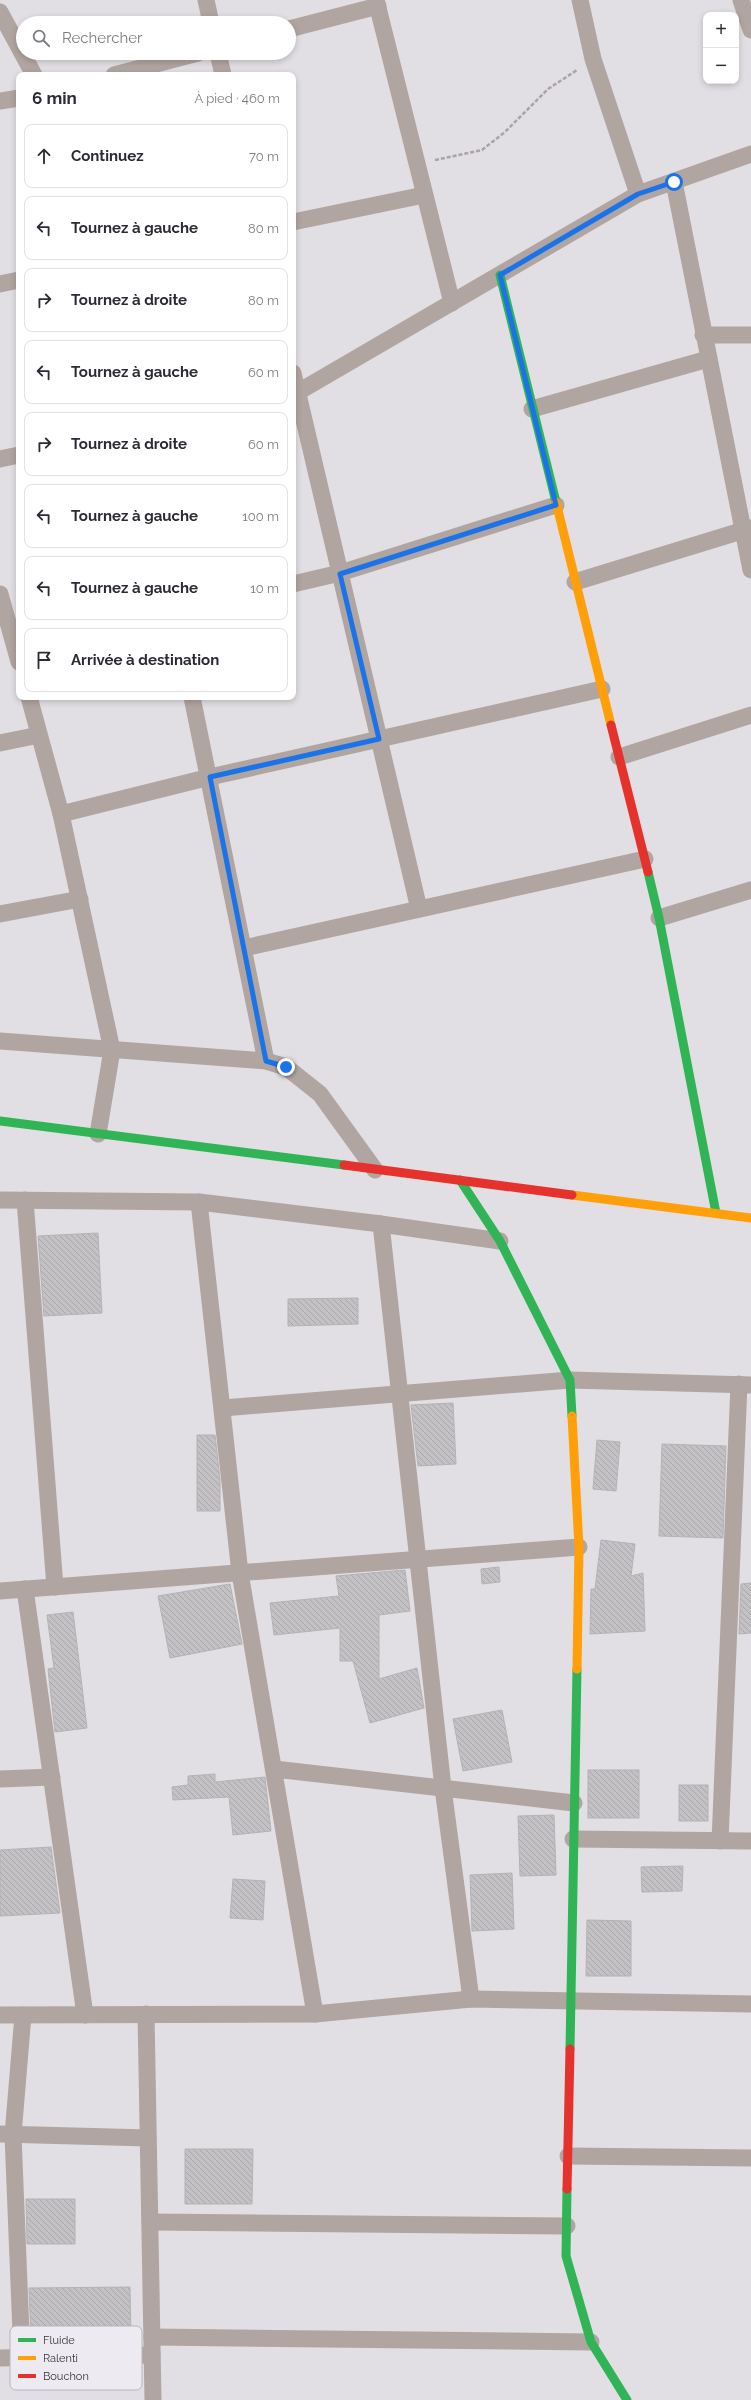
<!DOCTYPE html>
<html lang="fr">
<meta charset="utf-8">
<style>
:root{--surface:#fff;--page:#f2f2f3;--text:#2b2b33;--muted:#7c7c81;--line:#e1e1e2}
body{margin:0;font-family:Raleway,sans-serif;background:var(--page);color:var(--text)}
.controls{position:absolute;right:12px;top:12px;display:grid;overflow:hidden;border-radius:8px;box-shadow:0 2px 6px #0003}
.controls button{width:36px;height:36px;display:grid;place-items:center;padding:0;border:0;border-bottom:1px solid var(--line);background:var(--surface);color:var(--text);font:20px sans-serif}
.stop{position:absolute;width:12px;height:12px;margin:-9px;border:3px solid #1a73e8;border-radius:50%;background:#fff}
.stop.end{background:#1a73e8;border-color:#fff;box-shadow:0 1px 4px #0008}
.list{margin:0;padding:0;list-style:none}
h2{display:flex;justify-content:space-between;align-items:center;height:52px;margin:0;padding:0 16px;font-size:17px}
h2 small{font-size:13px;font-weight:400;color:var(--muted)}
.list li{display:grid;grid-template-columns:26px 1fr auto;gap:12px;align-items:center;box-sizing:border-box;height:64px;margin:0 8px 8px;padding:0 8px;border:1px solid var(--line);border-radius:8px}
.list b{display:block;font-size:15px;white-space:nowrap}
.list em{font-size:13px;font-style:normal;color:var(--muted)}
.icon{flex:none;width:22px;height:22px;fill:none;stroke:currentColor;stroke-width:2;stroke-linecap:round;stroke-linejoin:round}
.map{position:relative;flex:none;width:751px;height:2400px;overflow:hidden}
.search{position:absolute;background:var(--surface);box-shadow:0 2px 6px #0003;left:16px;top:16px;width:280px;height:44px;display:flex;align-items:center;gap:10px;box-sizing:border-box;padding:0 14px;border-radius:22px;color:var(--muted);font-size:15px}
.panel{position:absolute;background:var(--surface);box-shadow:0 2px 6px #0003;left:16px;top:72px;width:280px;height:628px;border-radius:8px}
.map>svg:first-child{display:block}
.building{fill:url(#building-back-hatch);stroke:#b4b2b4}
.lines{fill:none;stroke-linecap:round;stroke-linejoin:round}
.path{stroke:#aba4a2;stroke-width:2.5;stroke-dasharray:4 2;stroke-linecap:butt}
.street{stroke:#b1a5a1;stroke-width:17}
.fast{stroke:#30b455;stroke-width:9}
.slow{stroke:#ff9f0a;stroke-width:9}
.jam{stroke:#e5322d;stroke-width:9}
.route{stroke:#1a73e8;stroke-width:5}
.key{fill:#edebf1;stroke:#b6b5ba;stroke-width:1}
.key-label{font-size:11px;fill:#373638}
</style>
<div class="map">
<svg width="751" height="2400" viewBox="0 0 751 2400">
<defs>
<pattern id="building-back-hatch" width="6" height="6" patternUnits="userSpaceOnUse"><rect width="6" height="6" fill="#c3c1c3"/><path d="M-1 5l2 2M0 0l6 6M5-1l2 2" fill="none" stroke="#a8a6a8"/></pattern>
</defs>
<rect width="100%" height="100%" fill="#e1dfe3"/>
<!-- building -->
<g class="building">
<polygon points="98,1233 102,1313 44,1316 38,1236"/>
<polygon points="358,1298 358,1324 288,1326 288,1299"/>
<polygon points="453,1403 456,1464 418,1466 411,1405"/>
<polygon points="197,1435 215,1435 220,1480 220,1511 197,1511"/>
<polygon points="597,1440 620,1442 616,1491 593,1489"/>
<polygon points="662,1444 726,1446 723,1538 659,1536"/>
<polygon points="601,1540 635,1544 631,1576 643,1573 645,1631 590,1634 591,1589 595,1589"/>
<polygon points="499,1567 500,1582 482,1584 481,1569"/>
<polygon points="405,1570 410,1611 379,1615 379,1679 417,1668 424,1708 370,1723 353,1661 340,1661 340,1628 274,1635 270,1603 339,1596 336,1576"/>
<polygon points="751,1583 751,1633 739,1634 741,1584"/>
<polygon points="230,1584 242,1644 170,1658 158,1596"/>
<polygon points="73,1612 87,1728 55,1732 48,1669 54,1668 47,1615"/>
<polygon points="502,1710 512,1762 463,1771 453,1719"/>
<rect x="588" y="1770" width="51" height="48"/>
<polygon points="215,1774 215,1782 265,1777 271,1831 233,1835 229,1797 173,1800 172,1787 188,1785 188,1776"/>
<rect x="679" y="1785" width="29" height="36"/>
<polygon points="554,1815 556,1875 520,1876 518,1816"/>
<polygon points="51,1847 60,1913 0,1916 0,1850"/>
<polygon points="683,1866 682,1891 642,1892 641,1867"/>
<polygon points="512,1873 514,1929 472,1931 470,1875"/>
<polygon points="233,1879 265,1881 263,1920 230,1918"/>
<polygon points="587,1920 631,1921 631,1976 586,1976"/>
<polygon points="185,2149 253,2149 252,2204 185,2204"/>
<polygon points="26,2199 75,2199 75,2244 27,2244"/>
<polygon points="130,2287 131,2336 31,2337 29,2288"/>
</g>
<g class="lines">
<!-- path -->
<polyline class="path" points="435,160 482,150 505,132 548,89 577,70"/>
<!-- street -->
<g class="street">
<polyline points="206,0 211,23"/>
<polyline points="376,0 452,303"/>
<polyline points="580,0 593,59 638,194"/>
<polyline points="741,0 751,30"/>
<polyline points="0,12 34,75"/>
<polyline points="289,29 378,6"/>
<polyline points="218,53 223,75"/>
<polyline points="114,75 198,53"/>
<polyline points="0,101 19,98"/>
<polyline points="674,182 751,570"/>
<polyline points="293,222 424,195"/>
<polyline points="0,284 19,280"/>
<polyline points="703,335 751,335"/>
<polyline points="293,373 419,909"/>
<polyline points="293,395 638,194 751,154"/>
<polyline points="532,409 708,359"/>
<polyline points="0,459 19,455"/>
<polyline points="575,582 751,528"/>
<polyline points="293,584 340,573 556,505"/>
<polyline points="0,594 19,662"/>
<polyline points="29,697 61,814 112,1050 98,1134"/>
<polyline points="192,697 266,1061"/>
<polyline points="0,743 39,735"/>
<polyline points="619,757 751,715"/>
<polyline points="61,814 210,777 602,689"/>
<polyline points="0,914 80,899"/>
<polyline points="659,918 751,890"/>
<polyline points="244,948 645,859"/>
<polyline points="0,1041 266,1061 286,1067 320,1094 375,1170"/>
<polyline points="0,1200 199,1202 381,1224 500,1241"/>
<polyline points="25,1200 55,1587"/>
<polyline points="199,1202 240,1573 315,2014"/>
<polyline points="381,1224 443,1788 471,1999"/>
<polyline points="223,1408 570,1380 751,1385"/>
<polyline points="25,1589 85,2015"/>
<polyline points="0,1591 579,1547"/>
<polyline points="274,1769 574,1803"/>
<polyline points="0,1779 52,1777"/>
<polyline points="573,1839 751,1841"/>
<polyline points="720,1841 739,1384"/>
<polyline points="146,2014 153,2400"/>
<polyline points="0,2015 315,2014 471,1999 751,2004"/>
<polyline points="0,2134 148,2138"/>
<polyline points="568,2156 751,2158"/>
<polyline points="150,2222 567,2226"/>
<polyline points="152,2337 591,2342"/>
<polyline points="0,2358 152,2355"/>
<polyline points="22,2358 13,2135 23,2015"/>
</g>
<!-- fast -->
<g class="fast">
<polyline points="500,275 556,502"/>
<polyline points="648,872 659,918 716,1213"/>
<polyline points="0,1121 344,1165"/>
<polyline points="460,1180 500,1241 570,1380 572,1416"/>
<polyline points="570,2049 577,1669"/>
<polyline points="567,2189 566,2256 591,2342 627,2400"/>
</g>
<!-- slow -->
<g class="slow">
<polyline points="556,502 611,725"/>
<polyline points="572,1195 751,1218"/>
<polyline points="572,1416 579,1547 577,1669"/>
</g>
<!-- jam -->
<g class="jam">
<polyline points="611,725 648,872"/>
<polyline points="344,1165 572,1195"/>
<polyline points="567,2189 570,2049"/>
</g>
</g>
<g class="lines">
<!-- route -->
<polyline class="route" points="286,1067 266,1061 210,777 379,739 340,574 556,505 500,275 638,194 674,182"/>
</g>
<!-- legend -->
<rect x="10" y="2326" width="132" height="64" rx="6" class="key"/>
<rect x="18" y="2338" width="18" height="4" fill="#30b455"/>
<rect x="18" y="2356" width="18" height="4" fill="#ff9f0a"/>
<rect x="18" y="2374" width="18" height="4" fill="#e5322d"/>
<g class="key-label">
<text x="43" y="2344">Fluide</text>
<text x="43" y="2362">Ralenti</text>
<text x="43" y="2380">Bouchon</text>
</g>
</svg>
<div class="controls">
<button>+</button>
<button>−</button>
</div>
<div class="stop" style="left:674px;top:182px"></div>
<div class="stop end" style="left:286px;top:1067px"></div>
<div class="search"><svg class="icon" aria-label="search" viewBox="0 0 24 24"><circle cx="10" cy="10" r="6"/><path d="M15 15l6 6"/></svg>Rechercher</div>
<section class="panel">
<h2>6 min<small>À pied · 460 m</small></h2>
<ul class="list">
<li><svg class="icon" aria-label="ahead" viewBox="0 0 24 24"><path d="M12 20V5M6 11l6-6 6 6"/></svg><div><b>Continuez</b></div><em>70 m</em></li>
<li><svg class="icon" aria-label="left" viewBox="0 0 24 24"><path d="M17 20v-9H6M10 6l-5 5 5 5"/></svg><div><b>Tournez à gauche</b></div><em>80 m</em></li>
<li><svg class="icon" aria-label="right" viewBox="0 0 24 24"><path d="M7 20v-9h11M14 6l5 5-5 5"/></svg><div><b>Tournez à droite</b></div><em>80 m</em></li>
<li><svg class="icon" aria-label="left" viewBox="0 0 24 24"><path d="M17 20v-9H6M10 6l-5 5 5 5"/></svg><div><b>Tournez à gauche</b></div><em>60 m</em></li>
<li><svg class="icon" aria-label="right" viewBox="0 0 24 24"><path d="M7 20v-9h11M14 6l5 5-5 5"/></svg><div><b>Tournez à droite</b></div><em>60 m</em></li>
<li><svg class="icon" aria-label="left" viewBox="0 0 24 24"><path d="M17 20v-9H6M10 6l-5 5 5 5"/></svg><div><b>Tournez à gauche</b></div><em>100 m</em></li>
<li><svg class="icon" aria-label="left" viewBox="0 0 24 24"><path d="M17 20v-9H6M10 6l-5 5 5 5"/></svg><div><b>Tournez à gauche</b></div><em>10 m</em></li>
<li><svg class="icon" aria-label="arrive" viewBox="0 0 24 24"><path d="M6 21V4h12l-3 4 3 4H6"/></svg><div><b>Arrivée à destination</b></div></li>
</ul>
</section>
</div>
